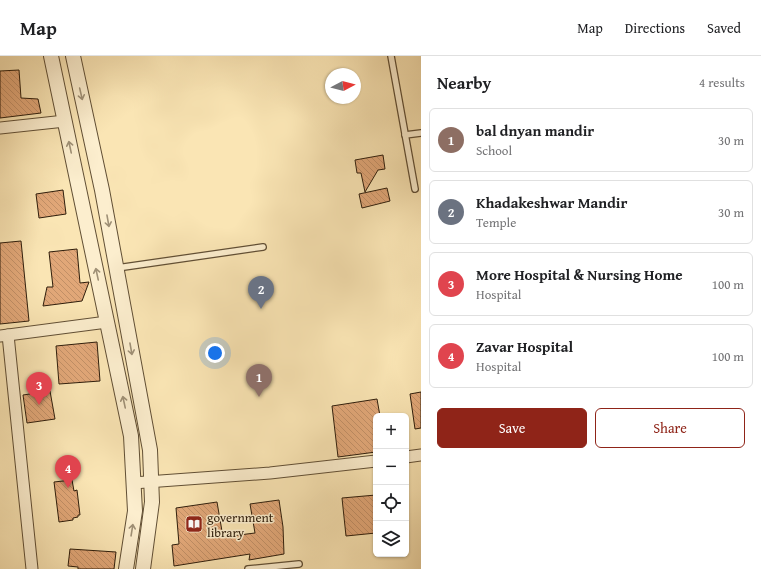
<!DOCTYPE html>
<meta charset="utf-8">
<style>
:root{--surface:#fff;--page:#f2f2f2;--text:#202124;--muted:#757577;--line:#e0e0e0;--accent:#8f2418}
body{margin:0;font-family:"Gentium Book Plus",serif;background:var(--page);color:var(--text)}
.controls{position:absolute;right:12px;bottom:12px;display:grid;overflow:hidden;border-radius:6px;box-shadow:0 1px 3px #0004}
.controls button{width:36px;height:36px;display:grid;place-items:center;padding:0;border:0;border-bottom:1px solid var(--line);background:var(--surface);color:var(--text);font:20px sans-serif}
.compass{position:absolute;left:325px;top:12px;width:36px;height:36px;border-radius:50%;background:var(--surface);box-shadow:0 1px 3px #0004;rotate:83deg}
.you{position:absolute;left:215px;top:297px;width:14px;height:14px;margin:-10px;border:3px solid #fff;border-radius:50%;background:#1a73e8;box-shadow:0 0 0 6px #1a73e833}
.badge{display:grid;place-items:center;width:26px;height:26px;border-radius:50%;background:var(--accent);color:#fff;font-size:13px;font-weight:700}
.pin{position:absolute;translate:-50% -33px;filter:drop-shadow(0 1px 2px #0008)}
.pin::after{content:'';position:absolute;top:21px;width:14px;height:12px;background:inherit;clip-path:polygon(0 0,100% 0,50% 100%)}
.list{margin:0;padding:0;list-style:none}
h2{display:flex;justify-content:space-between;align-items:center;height:52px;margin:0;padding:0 16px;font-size:17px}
h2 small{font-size:13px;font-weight:400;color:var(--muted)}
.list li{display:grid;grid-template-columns:26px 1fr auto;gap:12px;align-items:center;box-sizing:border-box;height:64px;margin:0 8px 8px;padding:0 8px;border:1px solid var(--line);border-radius:6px}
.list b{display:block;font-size:15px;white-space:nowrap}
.list p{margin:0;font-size:13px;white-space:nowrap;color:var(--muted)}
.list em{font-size:13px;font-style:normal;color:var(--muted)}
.actions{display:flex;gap:8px;padding:12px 16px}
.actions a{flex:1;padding:9px 0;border:1px solid var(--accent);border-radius:6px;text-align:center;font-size:14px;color:var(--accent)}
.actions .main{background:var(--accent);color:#fff}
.icon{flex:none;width:22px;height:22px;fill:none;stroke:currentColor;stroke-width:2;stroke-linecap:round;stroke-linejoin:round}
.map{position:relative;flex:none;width:421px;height:513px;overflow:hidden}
header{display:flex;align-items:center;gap:24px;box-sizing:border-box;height:56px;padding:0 20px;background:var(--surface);border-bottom:1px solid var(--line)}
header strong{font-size:19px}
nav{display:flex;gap:22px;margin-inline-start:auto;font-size:14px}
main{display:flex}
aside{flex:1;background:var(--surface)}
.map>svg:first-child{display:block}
.building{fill:url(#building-back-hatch);stroke:#2e1d0b}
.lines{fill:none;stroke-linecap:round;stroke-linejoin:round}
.service-casing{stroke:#614f35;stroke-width:8}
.minor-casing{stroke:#614f35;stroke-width:13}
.tertiary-casing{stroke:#614f35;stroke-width:16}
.service{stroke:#fceece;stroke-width:5.5}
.minor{stroke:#fceece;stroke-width:11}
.tertiary{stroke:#fceece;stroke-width:14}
.oneway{stroke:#9f9076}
.labels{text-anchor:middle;stroke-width:3;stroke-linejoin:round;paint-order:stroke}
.poi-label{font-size:13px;fill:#2e1d0b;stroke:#fceece;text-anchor:start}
</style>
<header>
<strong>Map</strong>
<nav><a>Map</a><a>Directions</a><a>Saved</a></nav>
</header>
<main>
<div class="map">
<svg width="421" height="513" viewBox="0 0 421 513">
<defs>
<pattern id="building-back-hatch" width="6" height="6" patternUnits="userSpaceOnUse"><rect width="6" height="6" fill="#e1a778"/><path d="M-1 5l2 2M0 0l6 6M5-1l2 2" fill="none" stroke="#c18f66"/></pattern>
</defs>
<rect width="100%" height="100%" fill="#fae5b4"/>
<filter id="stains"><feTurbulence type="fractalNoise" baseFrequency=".005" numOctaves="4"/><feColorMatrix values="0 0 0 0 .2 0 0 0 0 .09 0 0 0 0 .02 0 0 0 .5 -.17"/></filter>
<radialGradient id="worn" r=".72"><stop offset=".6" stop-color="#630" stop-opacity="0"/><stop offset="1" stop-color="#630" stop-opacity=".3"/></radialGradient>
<!-- building -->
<g class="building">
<polygon points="19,14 21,42 38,43 41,57 0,62 0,15"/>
<polygon points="383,99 385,113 378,114 365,136 361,117 357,117 355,104"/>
<polygon points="387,132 390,145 362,152 359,138"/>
<polygon points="63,134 66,158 39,162 36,138"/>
<polygon points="21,185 29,265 0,268 0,187"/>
<polygon points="77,193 80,227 89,226 82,245 43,250 47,231 53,231 49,196"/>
<polygon points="97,286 100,325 59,328 56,290"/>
<polygon points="50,335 55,363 27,367 23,339"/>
<polygon points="421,336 421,372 415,373 410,338"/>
<polygon points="377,343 380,360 376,360 376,396 338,401 332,350"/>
<polygon points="72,424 74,435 77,434 80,459 78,459 78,461 73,462 73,464 59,466 54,426"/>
<polygon points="376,439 376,477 346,480 342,442"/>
<polygon points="279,444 283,471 284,498 249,504 250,498 174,510 172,489 179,488 176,452 217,446 223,481 255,477 250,448"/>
<polygon points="70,493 116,496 114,513 78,513 78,511 68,510"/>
</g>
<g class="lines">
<defs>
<g id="service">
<polyline points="391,0 415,133"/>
<polyline points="405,79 421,77"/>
<polyline points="117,212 263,191"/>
<polyline points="248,513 299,508"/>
</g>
<g id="minor">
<polyline points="0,72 65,65"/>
<polyline points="8,279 32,513"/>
<polyline points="0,280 107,266"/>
<polyline points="406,401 421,399"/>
<polyline points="133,427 270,417 376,405"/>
</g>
<g id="tertiary">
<polyline points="51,0 131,380 135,455 126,513"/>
<polyline points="73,0 102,134 150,394 152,446 143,513"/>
</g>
</defs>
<!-- service casing -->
<use href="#service" class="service-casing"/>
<!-- minor casing -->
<use href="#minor" class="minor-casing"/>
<!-- tertiary casing -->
<use href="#tertiary" class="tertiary-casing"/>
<!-- service -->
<use href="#service" class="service"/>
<!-- minor -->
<use href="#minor" class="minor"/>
<!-- tertiary -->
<use href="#tertiary" class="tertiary"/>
</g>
<!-- one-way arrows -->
<defs><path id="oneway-shaft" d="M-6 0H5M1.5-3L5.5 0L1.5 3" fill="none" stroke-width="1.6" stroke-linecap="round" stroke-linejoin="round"/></defs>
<g class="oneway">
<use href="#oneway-shaft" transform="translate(81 38) rotate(77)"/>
<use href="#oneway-shaft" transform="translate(70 91) rotate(-102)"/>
<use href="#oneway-shaft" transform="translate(108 165) rotate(80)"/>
<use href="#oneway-shaft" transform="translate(97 218) rotate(-102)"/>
<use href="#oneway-shaft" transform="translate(131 293) rotate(80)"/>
<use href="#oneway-shaft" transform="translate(124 346) rotate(-102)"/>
<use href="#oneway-shaft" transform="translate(132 474) rotate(-81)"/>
</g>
<!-- icons -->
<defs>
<symbol id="library-square" viewBox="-11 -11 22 22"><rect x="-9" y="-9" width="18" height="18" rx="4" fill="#8f2418" stroke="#fceece"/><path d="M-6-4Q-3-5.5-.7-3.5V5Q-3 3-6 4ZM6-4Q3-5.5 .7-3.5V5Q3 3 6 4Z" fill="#fff"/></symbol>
</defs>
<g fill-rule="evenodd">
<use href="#library-square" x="184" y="458" width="20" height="20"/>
</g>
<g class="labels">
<!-- poi labels -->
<g class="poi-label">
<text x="207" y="466">government<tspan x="207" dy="15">library</tspan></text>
</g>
</g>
<rect width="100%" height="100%" filter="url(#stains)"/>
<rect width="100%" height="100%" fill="url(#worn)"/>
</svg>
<div class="controls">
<button>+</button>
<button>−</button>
<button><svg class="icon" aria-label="locate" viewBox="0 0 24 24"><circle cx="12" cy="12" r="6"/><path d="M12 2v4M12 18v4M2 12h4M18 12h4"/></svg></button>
<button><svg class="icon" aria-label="layers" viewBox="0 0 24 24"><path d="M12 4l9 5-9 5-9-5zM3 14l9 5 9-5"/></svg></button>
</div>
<svg class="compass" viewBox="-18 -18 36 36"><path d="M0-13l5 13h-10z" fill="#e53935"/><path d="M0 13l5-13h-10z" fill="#757577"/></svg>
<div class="you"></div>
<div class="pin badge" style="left:259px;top:341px;background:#8d6e63">1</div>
<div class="pin badge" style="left:261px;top:253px;background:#6b7280">2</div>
<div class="pin badge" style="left:39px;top:349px;background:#e0444e">3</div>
<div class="pin badge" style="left:68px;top:432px;background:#e0444e">4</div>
</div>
<aside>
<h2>Nearby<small>4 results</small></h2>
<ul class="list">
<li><span class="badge" style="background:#8d6e63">1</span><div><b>bal dnyan mandir</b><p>School</p></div><em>30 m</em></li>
<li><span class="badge" style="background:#6b7280">2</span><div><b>Khadakeshwar Mandir</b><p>Temple</p></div><em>30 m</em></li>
<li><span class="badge" style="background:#e0444e">3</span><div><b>More Hospital &amp; Nursing Home</b><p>Hospital</p></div><em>100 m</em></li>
<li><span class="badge" style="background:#e0444e">4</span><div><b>Zavar Hospital</b><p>Hospital</p></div><em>100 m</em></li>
</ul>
<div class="actions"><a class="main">Save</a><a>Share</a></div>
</aside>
</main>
